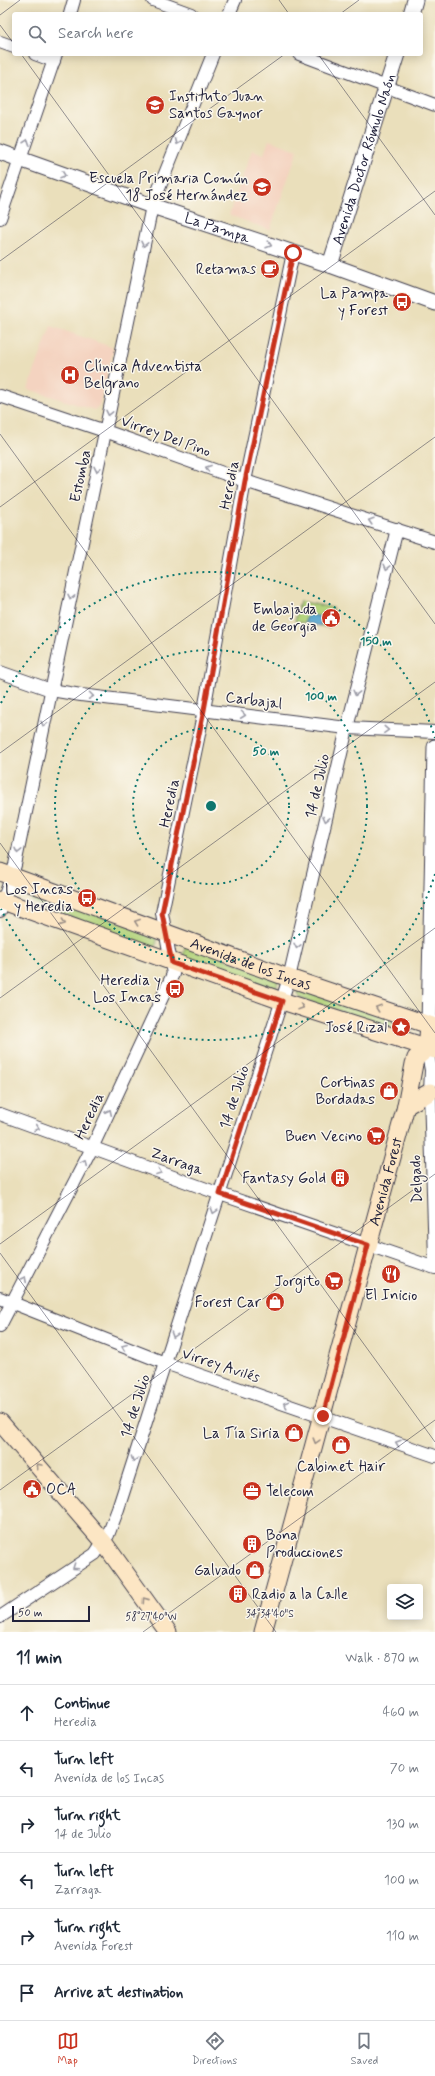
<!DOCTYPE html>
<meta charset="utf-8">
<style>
:root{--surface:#fff;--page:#f2f2f3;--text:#1f2937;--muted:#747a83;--line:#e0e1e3;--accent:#c8321e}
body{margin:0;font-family:Mynerve,sans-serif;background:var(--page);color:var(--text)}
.controls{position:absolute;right:12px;bottom:12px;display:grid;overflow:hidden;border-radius:4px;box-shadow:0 2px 10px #0003}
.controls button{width:36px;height:36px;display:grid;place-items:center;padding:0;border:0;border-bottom:1px solid var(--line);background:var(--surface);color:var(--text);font:20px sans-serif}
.scale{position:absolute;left:12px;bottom:10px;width:78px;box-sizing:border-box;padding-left:4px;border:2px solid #22223b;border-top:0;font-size:11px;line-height:14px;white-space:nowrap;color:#22223b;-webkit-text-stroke:3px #fbf7ec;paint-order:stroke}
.stop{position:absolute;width:12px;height:12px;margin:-9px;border:3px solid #c8321e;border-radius:50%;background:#fff}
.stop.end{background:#c8321e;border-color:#fff;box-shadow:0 1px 4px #0008}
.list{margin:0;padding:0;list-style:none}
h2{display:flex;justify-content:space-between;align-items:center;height:52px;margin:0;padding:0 16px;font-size:17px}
h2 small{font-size:13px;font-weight:400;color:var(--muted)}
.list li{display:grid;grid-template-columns:26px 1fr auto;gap:12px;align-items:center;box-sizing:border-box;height:56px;padding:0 16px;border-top:1px solid var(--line)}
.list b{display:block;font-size:15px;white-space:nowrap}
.list p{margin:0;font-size:13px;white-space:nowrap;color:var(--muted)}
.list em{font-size:13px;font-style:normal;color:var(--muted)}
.icon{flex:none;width:22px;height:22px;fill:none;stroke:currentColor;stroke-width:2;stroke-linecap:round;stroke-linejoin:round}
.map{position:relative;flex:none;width:435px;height:1632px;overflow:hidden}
.search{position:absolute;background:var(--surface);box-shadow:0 2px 10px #0003;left:12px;right:12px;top:12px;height:44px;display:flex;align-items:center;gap:10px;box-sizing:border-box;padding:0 14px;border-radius:4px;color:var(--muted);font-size:15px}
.sheet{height:388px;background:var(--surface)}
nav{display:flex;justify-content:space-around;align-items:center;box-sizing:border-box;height:56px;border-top:1px solid var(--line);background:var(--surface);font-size:11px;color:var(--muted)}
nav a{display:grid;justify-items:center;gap:2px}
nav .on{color:var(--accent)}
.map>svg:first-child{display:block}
.built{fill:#f4d3c0}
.green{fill:#b3d37b;stroke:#6a7a5b}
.water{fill:#53a3cd;stroke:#3a6284}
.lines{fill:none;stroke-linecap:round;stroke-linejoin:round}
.minor-casing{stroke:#403e4e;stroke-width:14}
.tertiary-casing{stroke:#403e4e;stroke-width:17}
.secondary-casing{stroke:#403e4e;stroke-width:19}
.minor{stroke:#fff;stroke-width:12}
.tertiary{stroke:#fff;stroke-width:15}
.secondary{stroke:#fce6c4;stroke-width:17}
.oneway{stroke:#9c9ca7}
.oneway2{stroke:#9a8e86}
.route{stroke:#c8321e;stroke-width:5}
.ticks{fill:none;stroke:#22223b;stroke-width:1;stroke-opacity:0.45}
.ring{fill:none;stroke:#0f766e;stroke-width:2;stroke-dasharray:2 4}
.labels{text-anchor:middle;stroke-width:3;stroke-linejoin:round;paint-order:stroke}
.poi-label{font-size:15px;fill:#22223b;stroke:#fbf7ec;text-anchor:end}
.street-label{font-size:15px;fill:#22223b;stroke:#fbf7ec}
.ticks-label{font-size:10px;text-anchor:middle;fill:#22223b;stroke:#fbf7ec;stroke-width:3;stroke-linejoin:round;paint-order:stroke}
.centre{fill:#0f766e;stroke:#fbf7ec;stroke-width:2}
.ring-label{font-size:12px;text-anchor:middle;font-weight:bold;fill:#0f766e;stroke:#fbf7ec;stroke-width:3;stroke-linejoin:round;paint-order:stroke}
</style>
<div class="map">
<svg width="435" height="1632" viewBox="0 0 435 1632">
<rect width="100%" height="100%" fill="#fbf7ec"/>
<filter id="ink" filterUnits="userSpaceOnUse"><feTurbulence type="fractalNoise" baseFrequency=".025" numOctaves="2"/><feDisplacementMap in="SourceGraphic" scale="8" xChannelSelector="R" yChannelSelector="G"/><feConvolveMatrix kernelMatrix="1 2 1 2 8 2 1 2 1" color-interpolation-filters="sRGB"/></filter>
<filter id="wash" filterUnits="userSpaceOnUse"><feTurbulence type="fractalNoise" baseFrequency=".012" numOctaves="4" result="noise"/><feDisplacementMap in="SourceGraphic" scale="16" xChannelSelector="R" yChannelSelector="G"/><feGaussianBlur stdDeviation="0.9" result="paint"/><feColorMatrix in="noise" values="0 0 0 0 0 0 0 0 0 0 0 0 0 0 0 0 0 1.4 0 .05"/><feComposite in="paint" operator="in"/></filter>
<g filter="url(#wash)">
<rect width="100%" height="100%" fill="#eadfbb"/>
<!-- built -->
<g class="built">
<polygon points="269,140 298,150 270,230 229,215 252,150 264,154"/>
<polygon points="51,326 114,348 99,407 94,410 28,389"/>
</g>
<!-- green -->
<g class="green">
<polygon points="300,601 333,608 329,628 320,626 322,617 307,614 305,623 295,621"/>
<polygon points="32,892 156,935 157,943 153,948 34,903 29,897"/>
<polygon points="186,944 279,979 274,994 182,960"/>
<polygon points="301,986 412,1027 410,1034 299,998 296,990"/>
</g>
<!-- water -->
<polygon class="water" points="307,614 322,617 320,626 305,623"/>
</g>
<g filter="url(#ink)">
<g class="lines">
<defs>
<g id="minor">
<polyline points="153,0 191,14"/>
<polyline points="70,14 74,0"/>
<polyline points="229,14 235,0"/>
<polyline points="0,42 14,47"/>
<polyline points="35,54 54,61"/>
<polyline points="299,54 435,105"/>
<polyline points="0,218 56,54"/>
<polyline points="0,396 105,431 245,481 435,542"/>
<polyline points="0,672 51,690 81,695 347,728 435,732"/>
<polyline points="0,911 15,865 152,206 213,54"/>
<polyline points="427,1049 431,1070 430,1092 435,1260"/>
<polyline points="0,1114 220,1194 435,1268"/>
<polyline points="0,1298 165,1363 435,1456"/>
<polyline points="0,1326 92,1148 173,974 162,913 204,710 245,481 293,253"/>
<polyline points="0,1617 95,1554 108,1535 118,1509 289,978 347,728 397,529"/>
</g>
<g id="tertiary">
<polyline points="411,14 415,0"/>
<path id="s1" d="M0,152L152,206L330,265L435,303"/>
<path id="s2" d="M330,265L397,54"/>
<polyline points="429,1025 435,747"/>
</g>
<g id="secondary">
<path id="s3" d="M0,872L289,978L435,1027"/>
<polyline points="0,900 282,1001 435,1050"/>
<polyline points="406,1106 430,1092"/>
<polyline points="0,1422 104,1543 168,1632"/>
<path id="s4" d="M263,1632L406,1106L414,1064L416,1058L427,1049L429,1025"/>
</g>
</defs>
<!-- minor casing -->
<use href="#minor" class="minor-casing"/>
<!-- tertiary casing -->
<use href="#tertiary" class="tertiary-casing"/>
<!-- secondary casing -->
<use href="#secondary" class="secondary-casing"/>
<!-- minor -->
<use href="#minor" class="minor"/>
<!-- tertiary -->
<use href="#tertiary" class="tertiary"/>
<!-- secondary -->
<use href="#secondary" class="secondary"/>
</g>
<!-- one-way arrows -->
<defs><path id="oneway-chevron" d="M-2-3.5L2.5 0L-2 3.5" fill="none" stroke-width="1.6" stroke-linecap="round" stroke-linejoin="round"/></defs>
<g class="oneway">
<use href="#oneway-chevron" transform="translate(27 142) rotate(-71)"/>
<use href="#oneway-chevron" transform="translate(178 142) rotate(112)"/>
<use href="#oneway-chevron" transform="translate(63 175) rotate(19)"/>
<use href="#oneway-chevron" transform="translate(144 244) rotate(102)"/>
<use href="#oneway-chevron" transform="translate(269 245) rotate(18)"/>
<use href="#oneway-chevron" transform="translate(109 413) rotate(102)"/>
<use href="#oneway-chevron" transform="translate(208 468) rotate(-160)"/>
<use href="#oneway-chevron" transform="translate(97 469) rotate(102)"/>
<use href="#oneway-chevron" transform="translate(371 521) rotate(-163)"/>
<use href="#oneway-chevron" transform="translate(387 567) rotate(104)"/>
<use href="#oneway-chevron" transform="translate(71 597) rotate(102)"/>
<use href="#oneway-chevron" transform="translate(356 693) rotate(104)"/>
<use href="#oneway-chevron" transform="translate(91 696) rotate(7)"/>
<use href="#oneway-chevron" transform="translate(243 715) rotate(7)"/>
<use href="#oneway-chevron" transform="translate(44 724) rotate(102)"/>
<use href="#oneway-chevron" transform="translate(386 730) rotate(3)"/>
<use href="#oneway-chevron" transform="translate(326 819) rotate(103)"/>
<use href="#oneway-chevron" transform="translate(18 851) rotate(102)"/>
<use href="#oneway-chevron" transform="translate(297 946) rotate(103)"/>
<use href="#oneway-chevron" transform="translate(109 1112) rotate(-65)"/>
<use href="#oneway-chevron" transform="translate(37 1128) rotate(20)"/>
<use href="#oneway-chevron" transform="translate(84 1163) rotate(-63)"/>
<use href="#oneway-chevron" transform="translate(159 1172) rotate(20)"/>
<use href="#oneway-chevron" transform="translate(214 1211) rotate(108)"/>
<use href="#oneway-chevron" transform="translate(24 1279) rotate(-63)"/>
<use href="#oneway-chevron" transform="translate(174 1335) rotate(108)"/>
<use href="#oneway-chevron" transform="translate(124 1347) rotate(-158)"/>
<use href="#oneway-chevron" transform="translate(286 1404) rotate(-162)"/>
<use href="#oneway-chevron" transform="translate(398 1443) rotate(-161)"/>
<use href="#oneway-chevron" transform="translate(134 1459) rotate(108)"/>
<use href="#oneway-chevron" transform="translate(75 1567) rotate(146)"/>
</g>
<g class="oneway2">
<use href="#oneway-chevron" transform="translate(137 922) rotate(-160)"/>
<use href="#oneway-chevron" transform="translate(63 923) rotate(20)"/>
<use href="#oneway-chevron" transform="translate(301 1007) rotate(18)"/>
<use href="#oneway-chevron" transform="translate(378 1008) rotate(-161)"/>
<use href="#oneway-chevron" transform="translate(316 1441) rotate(106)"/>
<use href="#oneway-chevron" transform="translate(39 1466) rotate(-131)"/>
<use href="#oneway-chevron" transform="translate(145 1600) rotate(-125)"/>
</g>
</g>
<g class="lines" filter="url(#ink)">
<!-- route -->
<polyline class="route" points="293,253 245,481 204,710 162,913 172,963 282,1001 220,1194 368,1245 323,1416"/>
</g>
<!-- ticks -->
<path class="ticks" d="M279,0L289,14M340,14L359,0M0,15L20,0M0,25L14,44M21,54L435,624M318,54L435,215M0,261L285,54M0,434L435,1033M0,507L435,191M0,753L435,437M0,843L435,1442M0,998L435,682M0,1244L435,928M0,1253L276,1632M0,1490L435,1174M143,1632L435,1420"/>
<!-- distance rings -->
<g class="ring">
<circle cx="211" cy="806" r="78"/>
<circle cx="211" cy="806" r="156"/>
<path d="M435 874A234 234 0 0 1 1 909M1 703A234 234 0 0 1 435 738"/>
</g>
<!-- icons -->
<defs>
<symbol id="school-disc" viewBox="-11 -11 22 22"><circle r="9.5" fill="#c8321e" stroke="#fbf7ec"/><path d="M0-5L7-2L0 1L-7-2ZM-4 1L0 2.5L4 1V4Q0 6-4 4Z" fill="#fff"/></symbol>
<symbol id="cafe-disc" viewBox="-11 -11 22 22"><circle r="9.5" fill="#c8321e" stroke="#fbf7ec"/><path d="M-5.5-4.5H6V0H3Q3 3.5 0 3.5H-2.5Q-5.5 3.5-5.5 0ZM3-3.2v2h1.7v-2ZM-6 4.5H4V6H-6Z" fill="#fff"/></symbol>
<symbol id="bus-disc" viewBox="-11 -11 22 22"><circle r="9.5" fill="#c8321e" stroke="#fbf7ec"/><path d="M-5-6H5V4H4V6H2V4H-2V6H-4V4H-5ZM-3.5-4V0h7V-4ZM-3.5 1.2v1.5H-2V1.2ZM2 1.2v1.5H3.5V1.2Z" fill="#fff"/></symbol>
<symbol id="hospital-disc" viewBox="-11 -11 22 22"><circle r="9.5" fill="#c8321e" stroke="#fbf7ec"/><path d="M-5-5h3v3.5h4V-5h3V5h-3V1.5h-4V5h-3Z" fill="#fff"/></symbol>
<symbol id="civic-disc" viewBox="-11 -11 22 22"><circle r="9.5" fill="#c8321e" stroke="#fbf7ec"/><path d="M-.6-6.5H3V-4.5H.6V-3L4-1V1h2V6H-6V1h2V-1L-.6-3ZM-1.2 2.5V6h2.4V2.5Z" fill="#fff"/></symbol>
<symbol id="sight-disc" viewBox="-11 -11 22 22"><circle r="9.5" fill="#c8321e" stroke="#fbf7ec"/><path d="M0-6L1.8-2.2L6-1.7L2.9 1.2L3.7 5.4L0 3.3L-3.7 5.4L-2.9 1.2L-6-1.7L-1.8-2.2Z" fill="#fff"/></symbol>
<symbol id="shop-disc" viewBox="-11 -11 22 22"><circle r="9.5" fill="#c8321e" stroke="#fbf7ec"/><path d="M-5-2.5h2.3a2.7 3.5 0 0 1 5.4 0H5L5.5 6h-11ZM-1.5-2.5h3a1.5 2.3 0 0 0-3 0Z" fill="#fff"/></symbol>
<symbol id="supermarket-disc" viewBox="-11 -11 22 22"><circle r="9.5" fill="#c8321e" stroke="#fbf7ec"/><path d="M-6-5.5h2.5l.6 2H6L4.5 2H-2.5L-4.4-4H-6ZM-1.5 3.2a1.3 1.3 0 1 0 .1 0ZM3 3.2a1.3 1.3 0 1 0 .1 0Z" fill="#fff"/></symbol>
<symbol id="building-disc" viewBox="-11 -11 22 22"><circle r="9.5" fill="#c8321e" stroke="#fbf7ec"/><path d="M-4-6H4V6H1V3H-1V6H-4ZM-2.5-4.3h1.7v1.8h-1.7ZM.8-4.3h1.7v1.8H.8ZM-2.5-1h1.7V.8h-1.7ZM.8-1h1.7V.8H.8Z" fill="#fff"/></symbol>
<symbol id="restaurant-disc" viewBox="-11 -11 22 22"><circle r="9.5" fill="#c8321e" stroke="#fbf7ec"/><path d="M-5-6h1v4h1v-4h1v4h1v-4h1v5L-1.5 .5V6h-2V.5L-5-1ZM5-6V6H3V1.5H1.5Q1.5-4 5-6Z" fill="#fff"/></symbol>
<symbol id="office-disc" viewBox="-11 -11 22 22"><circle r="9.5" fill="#c8321e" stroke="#fbf7ec"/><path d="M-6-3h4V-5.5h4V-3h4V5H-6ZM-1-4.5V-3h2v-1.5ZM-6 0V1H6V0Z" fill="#fff"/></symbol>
</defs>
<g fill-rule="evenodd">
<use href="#school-disc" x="144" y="94" width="22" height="22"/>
<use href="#school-disc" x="251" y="176" width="22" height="22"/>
<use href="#cafe-disc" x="259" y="258" width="22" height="22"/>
<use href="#bus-disc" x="391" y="291" width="22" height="22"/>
<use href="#hospital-disc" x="59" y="364" width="22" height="22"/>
<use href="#civic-disc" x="320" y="607" width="22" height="22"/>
<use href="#bus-disc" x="76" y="887" width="22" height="22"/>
<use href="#bus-disc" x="164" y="978" width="22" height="22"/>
<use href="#sight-disc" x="390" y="1016" width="22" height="22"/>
<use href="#shop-disc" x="378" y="1080" width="22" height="22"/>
<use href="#supermarket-disc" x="365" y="1125" width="22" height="22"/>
<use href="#building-disc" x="329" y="1167" width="22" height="22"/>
<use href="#restaurant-disc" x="380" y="1263" width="22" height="22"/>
<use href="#supermarket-disc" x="323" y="1270" width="22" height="22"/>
<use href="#shop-disc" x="264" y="1291" width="22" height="22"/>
<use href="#shop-disc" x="283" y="1422" width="22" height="22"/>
<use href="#shop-disc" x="330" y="1434" width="22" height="22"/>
<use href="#civic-disc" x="21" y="1478" width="22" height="22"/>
<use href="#office-disc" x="241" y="1480" width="22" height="22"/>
<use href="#building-disc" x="241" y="1533" width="22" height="22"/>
<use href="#shop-disc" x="244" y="1559" width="22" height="22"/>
<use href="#building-disc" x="227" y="1583" width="22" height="22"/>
</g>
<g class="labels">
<!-- poi labels -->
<g class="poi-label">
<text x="169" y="101" text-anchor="start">Instituto Juan<tspan x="169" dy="17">Santos Gaynor</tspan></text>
<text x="248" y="183">Escuela Primaria Común<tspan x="248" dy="17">18 José Hernández</tspan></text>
<text x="256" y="274">Retamas</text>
<text x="388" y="298">La Pampa<tspan x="388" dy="17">y Forest</tspan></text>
<text x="84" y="371" text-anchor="start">Clínica Adventista<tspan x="84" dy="17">Belgrano</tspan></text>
<text x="317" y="614">Embajada<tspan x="317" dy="17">de Georgia</tspan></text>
<text x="73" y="894">Los Incas<tspan x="73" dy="17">y Heredia</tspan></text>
<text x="161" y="985">Heredia y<tspan x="161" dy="17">Los Incas</tspan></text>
<text x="387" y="1032">José Rizal</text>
<text x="375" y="1087">Cortinas<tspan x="375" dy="17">Bordadas</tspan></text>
<text x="362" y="1141">Buen Vecino</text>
<text x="326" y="1183">Fantasy Gold</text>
<text x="320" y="1286">Jorgito</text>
<text x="391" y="1300" text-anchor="middle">El Inicio</text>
<text x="261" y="1307">Forest Car</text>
<text x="280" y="1438">La Tía Siria</text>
<text x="341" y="1471" text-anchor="middle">Cabinet Hair</text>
<text x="46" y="1494" text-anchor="start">OCA</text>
<text x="266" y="1496" text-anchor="start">Telecom</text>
<text x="266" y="1540" text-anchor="start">Bona<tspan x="266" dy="17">Producciones</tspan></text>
<text x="241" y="1575">Galvado</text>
<text x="252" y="1599" text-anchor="start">Radio a la Calle</text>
</g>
<!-- street labels -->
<g class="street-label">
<text dy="5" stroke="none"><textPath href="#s2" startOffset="111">Avenida Doctor Rómulo Naón</textPath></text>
<text dy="5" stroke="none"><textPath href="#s1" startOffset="230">La Pampa</textPath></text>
<text transform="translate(166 436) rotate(20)" y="5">Virrey Del Pino</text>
<text transform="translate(80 476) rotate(-78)" y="5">Estomba</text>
<text transform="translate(229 485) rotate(-79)" y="5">Heredia</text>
<text transform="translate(254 700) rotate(7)" y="5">Carbajal</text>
<text transform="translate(317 786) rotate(-77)" y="5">14 de Julio</text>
<text transform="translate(169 803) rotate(-78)" y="5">Heredia</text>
<text dy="5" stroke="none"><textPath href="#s3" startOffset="267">Avenida de los Incas</textPath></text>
<text transform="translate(234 1097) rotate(-72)" y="5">14 de Julio</text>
<text transform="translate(89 1116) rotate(-65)" y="5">Heredia</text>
<text transform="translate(177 1161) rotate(20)" y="5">Zarraga</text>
<text transform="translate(416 1179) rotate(-92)" y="5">Delgado</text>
<text dy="5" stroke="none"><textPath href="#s4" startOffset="467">Avenida Forest</textPath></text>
<text transform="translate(221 1365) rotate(18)" y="5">Virrey Avilés</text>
<text transform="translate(135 1406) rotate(-72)" y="5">14 de Julio</text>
</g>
</g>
<g class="ticks-label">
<text x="270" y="1617">34°34'40"S</text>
<text x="151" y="1620">58°27'40"W</text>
</g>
<circle cx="211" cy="806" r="6" class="centre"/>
<g class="ring-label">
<text x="376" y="645">150 m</text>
<text x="321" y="700">100 m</text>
<text x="266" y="755">50 m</text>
</g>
</svg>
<div class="controls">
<button><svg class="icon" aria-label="layers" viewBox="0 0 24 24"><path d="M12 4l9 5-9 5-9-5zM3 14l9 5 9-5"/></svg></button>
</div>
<div class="scale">50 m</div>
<div class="stop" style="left:293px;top:253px"></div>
<div class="stop end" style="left:323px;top:1416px"></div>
<div class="search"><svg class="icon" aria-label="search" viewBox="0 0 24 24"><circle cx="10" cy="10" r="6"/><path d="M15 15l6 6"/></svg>Search here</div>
</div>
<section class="sheet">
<h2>11 min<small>Walk · 870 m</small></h2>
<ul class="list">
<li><svg class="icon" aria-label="ahead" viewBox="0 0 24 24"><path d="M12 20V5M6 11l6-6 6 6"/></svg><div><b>Continue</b><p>Heredia</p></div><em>460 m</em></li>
<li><svg class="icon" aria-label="left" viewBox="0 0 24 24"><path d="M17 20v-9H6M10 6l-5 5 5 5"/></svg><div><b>Turn left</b><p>Avenida de los Incas</p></div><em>70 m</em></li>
<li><svg class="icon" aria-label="right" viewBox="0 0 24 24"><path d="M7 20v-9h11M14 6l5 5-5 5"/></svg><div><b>Turn right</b><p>14 de Julio</p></div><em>130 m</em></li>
<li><svg class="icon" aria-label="left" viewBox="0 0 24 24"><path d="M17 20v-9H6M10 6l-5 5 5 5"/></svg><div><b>Turn left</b><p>Zarraga</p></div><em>100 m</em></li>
<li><svg class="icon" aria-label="right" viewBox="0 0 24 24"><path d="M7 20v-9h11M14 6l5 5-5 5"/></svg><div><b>Turn right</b><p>Avenida Forest</p></div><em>110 m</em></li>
<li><svg class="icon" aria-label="arrive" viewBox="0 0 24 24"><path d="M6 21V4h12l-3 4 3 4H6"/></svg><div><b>Arrive at destination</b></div></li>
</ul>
</section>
<nav>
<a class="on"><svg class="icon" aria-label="map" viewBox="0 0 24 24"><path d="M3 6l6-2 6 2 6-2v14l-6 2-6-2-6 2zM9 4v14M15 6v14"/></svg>Map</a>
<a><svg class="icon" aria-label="directions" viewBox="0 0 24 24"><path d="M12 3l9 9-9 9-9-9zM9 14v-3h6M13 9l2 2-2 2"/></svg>Directions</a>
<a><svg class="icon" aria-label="saved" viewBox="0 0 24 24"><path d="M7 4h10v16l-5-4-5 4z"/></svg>Saved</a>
</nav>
